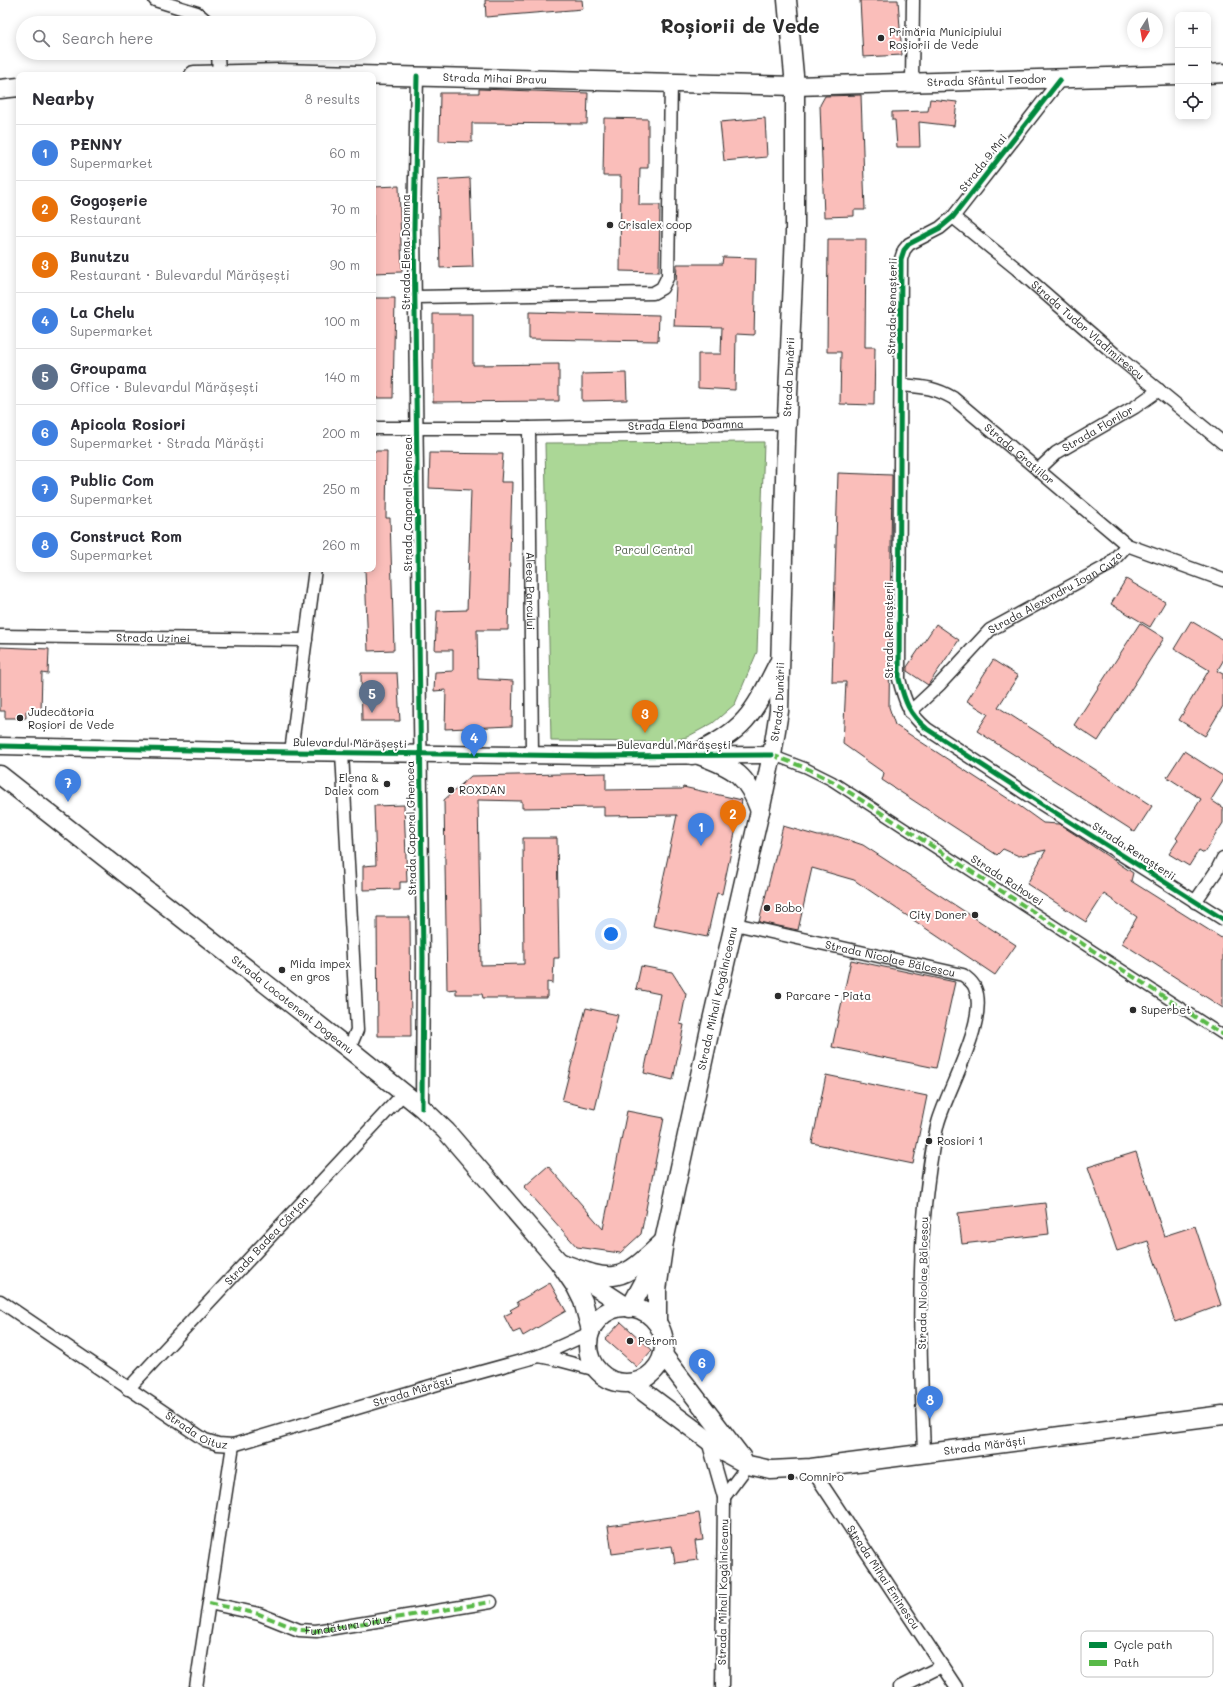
<!DOCTYPE html>
<meta charset="utf-8">
<style>
:root{--surface:#fff;--page:#f2f2f3;--text:#2b2b33;--muted:#7c7c81;--line:#e1e1e2;--accent:#2b2b2b}
body{margin:0;font-family:Mali,sans-serif;background:var(--page);color:var(--text)}
.controls{position:absolute;right:12px;top:12px;display:grid;overflow:hidden;border-radius:8px;box-shadow:0 2px 10px #0003}
.controls button{width:36px;height:36px;display:grid;place-items:center;padding:0;border:0;border-bottom:1px solid var(--line);background:var(--surface);color:var(--text);font:20px sans-serif}
.compass{position:absolute;left:1127px;top:12px;width:36px;height:36px;border-radius:50%;background:var(--surface);box-shadow:0 2px 10px #0003;rotate:191deg}
.you{position:absolute;left:611px;top:934px;width:14px;height:14px;margin:-10px;border:3px solid #fff;border-radius:50%;background:#1a73e8;box-shadow:0 0 0 6px #1a73e833}
.badge{display:grid;place-items:center;width:26px;height:26px;border-radius:50%;background:var(--accent);color:#fff;font-size:13px;font-weight:700}
.pin{position:absolute;translate:-50% -33px;filter:drop-shadow(0 1px 2px #0008)}
.pin::after{content:'';position:absolute;top:21px;width:14px;height:12px;background:inherit;clip-path:polygon(0 0,100% 0,50% 100%)}
.list{margin:0;padding:0;list-style:none}
h2{display:flex;justify-content:space-between;align-items:center;height:52px;margin:0;padding:0 16px;font-size:17px}
h2 small{font-size:13px;font-weight:400;color:var(--muted)}
.list li{display:grid;grid-template-columns:26px 1fr auto;gap:12px;align-items:center;box-sizing:border-box;height:56px;padding:0 16px;border-top:1px solid var(--line)}
.list b{display:block;font-size:15px;white-space:nowrap}
.list p{margin:0;font-size:13px;white-space:nowrap;color:var(--muted)}
.list em{font-size:13px;font-style:normal;color:var(--muted)}
.icon{flex:none;width:22px;height:22px;fill:none;stroke:currentColor;stroke-width:2;stroke-linecap:round;stroke-linejoin:round}
.map{position:relative;flex:none;width:1223px;height:1687px;overflow:hidden}
.search{position:absolute;background:var(--surface);box-shadow:0 2px 10px #0003;left:16px;top:16px;width:360px;height:44px;display:flex;align-items:center;gap:10px;box-sizing:border-box;padding:0 14px;border-radius:22px;color:var(--muted);font-size:15px}
.panel{position:absolute;background:var(--surface);box-shadow:0 2px 10px #0003;left:16px;top:72px;width:360px;height:500px;border-radius:8px}
.map>svg:first-child{display:block}
.green{fill:#abd796;stroke:#6b8160}
.building{fill:#fabeba;stroke:#2b2b2b}
.lines{fill:none;stroke-linecap:round;stroke-linejoin:round}
.pedestrian-casing{stroke:#2b2b2b;stroke-width:12}
.minor-casing{stroke:#2b2b2b;stroke-width:15}
.tertiary-casing{stroke:#2b2b2b;stroke-width:19}
.secondary-casing{stroke:#2b2b2b;stroke-width:21}
.pedestrian{stroke:#fff;stroke-width:9}
.minor{stroke:#fff;stroke-width:12}
.tertiary{stroke:#fff;stroke-width:16}
.secondary{stroke:#fff;stroke-width:18}
.quiet{stroke:#58b947;stroke-width:4;stroke-dasharray:8 4;stroke-linecap:butt}
.cycleway-casing{stroke:#fff;stroke-width:8}
.cycleway{stroke:#00873e;stroke-width:5}
.poi-dot{fill:#2b2b2b;stroke:#fff;stroke-width:1.5}
.labels{text-anchor:middle;stroke-width:4;stroke-linejoin:round;paint-order:stroke}
.poi-label{font-size:11px;fill:#2b2b2b;stroke:#fff;text-anchor:start}
.street-label{font-size:11px;fill:#2b2b2b;stroke:#fff}
.park-label{font-size:11px;fill:#515f4b;stroke:#fff}
.town-label{font-size:19px;font-weight:bold;fill:#2b2b2b;stroke:#fff}
.key{fill:#fff;stroke:#bfbfbf;stroke-width:1}
.key-label{font-size:11px;fill:#2b2b2b}
</style>
<div class="map">
<svg width="1223" height="1687" viewBox="0 0 1223 1687">
<rect width="100%" height="100%" fill="#fff"/>
<filter id="ink" filterUnits="userSpaceOnUse"><feTurbulence type="fractalNoise" baseFrequency=".025" numOctaves="2"/><feDisplacementMap in="SourceGraphic" scale="8" xChannelSelector="R" yChannelSelector="G"/><feConvolveMatrix kernelMatrix="1 2 1 2 8 2 1 2 1" color-interpolation-filters="sRGB"/></filter>
<g filter="url(#ink)">
<!-- green -->
<polygon class="green" points="764,442 757,652 735,704 713,723 687,737 666,742 551,741 545,443"/>
<!-- building -->
<g class="building">
<polygon points="485,0 582,0 583,9 486,17"/>
<polygon points="860,0 898,0 902,55 863,57"/>
<polygon points="479,89 588,93 587,124 472,123 472,142 439,141 440,93 479,93"/>
<polygon points="861,95 865,210 854,210 854,216 824,217 820,105 825,96"/>
<polygon points="930,99 957,102 954,126 919,122 920,147 897,147 895,120 892,120 892,112 928,111"/>
<polygon points="604,118 648,119 648,168 640,168 639,205 660,205 659,272 620,271 621,176 603,176"/>
<polygon points="765,118 767,157 724,161 720,122"/>
<polygon points="470,178 473,267 440,268 438,180"/>
<polygon points="399,186 402,272 373,273 373,187"/>
<polygon points="828,239 866,239 865,347 875,347 874,405 840,404 841,352 827,352"/>
<polygon points="723,257 756,258 754,335 736,334 735,390 698,388 698,354 721,354 722,327 674,326 677,264 722,264"/>
<polygon points="373,298 395,298 393,398 373,398"/>
<polygon points="529,312 659,315 658,341 529,339"/>
<polygon points="433,314 473,314 473,365 559,364 559,401 433,402"/>
<polygon points="626,373 627,400 582,401 582,374"/>
<polygon points="373,451 387,451 386,518 390,518 394,650 368,651 365,569 373,569"/>
<polygon points="430,453 503,454 501,482 512,482 508,630 477,630 478,679 513,681 512,726 445,729 446,690 434,691 435,672 453,671 453,650 435,650 437,611 467,610 471,490 429,488"/>
<polygon points="838,473 892,475 889,707 895,725 1018,805 1043,823 1059,824 1076,835 1133,873 1131,881 1223,939 1223,1008 1122,943 1137,917 1104,894 1086,922 1027,884 1046,850 1019,856 1003,849 997,855 882,780 884,773 843,744 846,682 832,682"/>
<polygon points="1126,579 1165,602 1150,627 1111,604"/>
<polygon points="1191,621 1223,640 1223,661 1217,671 1223,674 1223,706 1205,736 1179,720 1209,670 1174,649"/>
<polygon points="1140,623 1164,638 1098,741 1074,725"/>
<polygon points="936,624 959,640 928,685 907,671 907,667"/>
<polygon points="0,647 49,649 48,674 42,673 41,712 26,711 26,718 5,718 5,711 0,711"/>
<polygon points="993,660 1018,676 998,707 1152,806 1135,832 977,731 988,714 967,701"/>
<polygon points="361,673 397,673 400,721 362,721"/>
<polygon points="1184,751 1223,776 1223,781 1211,800 1223,808 1223,823 1204,853 1199,850 1189,866 1169,854 1178,840 1176,838 1201,799 1167,777"/>
<polygon points="606,773 606,790 682,789 683,787 742,800 722,894 717,893 707,937 653,926 677,815 604,816 604,807 522,808 522,801 478,800 481,965 524,964 523,838 557,838 559,958 554,958 553,983 547,982 547,998 483,998 482,994 456,994 456,989 447,990 444,800 471,776"/>
<polygon points="404,805 407,882 400,882 400,889 363,890 363,866 376,865 374,806"/>
<polygon points="783,826 818,836 836,836 863,845 1016,945 995,975 854,880 812,868 798,930 759,922"/>
<polygon points="377,917 410,917 411,1036 378,1036"/>
<polygon points="851,960 955,982 936,1068 832,1047"/>
<polygon points="641,966 672,972 686,994 680,1024 684,1025 673,1080 644,1073 660,994 636,989"/>
<polygon points="586,1008 618,1015 595,1109 562,1101"/>
<polygon points="826,1075 927,1096 913,1164 812,1143"/>
<polygon points="627,1111 664,1118 641,1234 620,1253 577,1247 524,1187 548,1166 603,1229"/>
<polygon points="1136,1152 1164,1236 1195,1226 1221,1305 1175,1322 1148,1241 1117,1251 1088,1167"/>
<polygon points="1045,1203 1049,1234 962,1244 958,1213"/>
<polygon points="550,1283 566,1311 523,1336 520,1330 513,1333 504,1316 512,1312 510,1310 519,1305 517,1302"/>
<polygon points="621,1322 652,1350 637,1367 605,1339"/>
<polygon points="699,1513 703,1540 695,1541 698,1560 675,1563 672,1546 612,1554 608,1526"/>
</g>
<g class="lines">
<defs>
<polyline id="pedestrian" points="772,755 806,768 832,781 1223,1035"/>
<g id="minor">
<polyline points="155,0 197,13 209,23"/>
<polyline points="218,53 219,74"/>
<polyline points="417,76 414,228 423,958 422,1108"/>
<path d="M1060,80L953,217L940,228L909,244L904,250L901,259L899,679C905,702 909,714 927,729L1037,801L1223,919"/>
<polyline points="912,83 913,0"/>
<path id="s1" d="M953,217L1017,269L1118,357L1223,443"/>
<polyline points="416,297 653,293 662,288 668,276 671,83"/>
<path id="s2" d="M901,385C923,387 934,387 953,398L1127,545L1223,580"/>
<path id="s3" d="M373,428H529L787,423"/>
<path id="s4" d="M529,428L532,754"/>
<path id="s5" d="M1038,470L1056,453L1135,407L1159,390"/>
<path id="s6" d="M0,636L306,640"/>
<path id="s7" d="M910,712L940,684L990,630L1109,565L1127,545"/>
<polyline points="291,752 315,569"/>
<polyline points="342,753 357,1030 349,1049"/>
<polyline points="1195,902 1217,870 1223,858"/>
<path id="s8" d="M735,924L963,975C968,979 973,982 975,988C989,1019 947,1090 938,1123C931,1150 928,1178 925,1206C917,1288 921,1371 924,1453"/>
<path id="s9" d="M0,1301L205,1440L218,1444L233,1445L441,1383L539,1356L590,1333"/>
<polyline points="539,1356 559,1360 597,1370"/>
<path id="s10" d="M128,1389L404,1093"/>
<polyline points="708,1441 724,1497 722,1687"/>
<path id="s11" d="M811,1468L956,1687"/>
<polyline points="724,1497 748,1465"/>
<polyline points="209,1603 259,1614 299,1630 316,1631 491,1602"/>
<polyline points="196,1687 233,1445"/>
<polyline points="900,1687 942,1666"/>
</g>
<polyline id="tertiary" points="0,746 291,752 594,756 772,755"/>
<g id="secondary">
<polyline points="1208,74 1223,73"/>
<path id="s12" d="M194,75L279,73L795,86L1178,75"/>
<polyline points="0,89 19,87"/>
<path d="M692,755C745,731 753,714 778,664"/>
<path d="M699,755C735,768 747,775 760,811"/>
<path id="s13" d="M0,775L349,1049L422,1108L446,1131L559,1262L576,1287L583,1301L591,1330"/>
<path d="M559,1262C616,1284 620,1283 664,1241"/>
<polyline points="578,1275 627,1307"/>
<circle cx="626" cy="1345" r="38"/>
<polyline points="630,1308 657,1258"/>
<path id="s14" d="M657,1322V1290L664,1241L710,1029L760,811L772,755L779,711L786,441L795,233V86L787,0"/>
<polyline points="663,1355 742,1458"/>
<path id="s15" d="M632,1383L724,1452L748,1465L771,1470L811,1468L1223,1415"/>
</g>
</defs>
<!-- pedestrian casing -->
<use href="#pedestrian" class="pedestrian-casing"/>
<!-- minor casing -->
<use href="#minor" class="minor-casing"/>
<!-- tertiary casing -->
<use href="#tertiary" class="tertiary-casing"/>
<!-- secondary casing -->
<use href="#secondary" class="secondary-casing"/>
<!-- pedestrian -->
<use href="#pedestrian" class="pedestrian"/>
<!-- minor -->
<use href="#minor" class="minor"/>
<!-- tertiary -->
<use href="#tertiary" class="tertiary"/>
<!-- secondary -->
<use href="#secondary" class="secondary"/>
<!-- quiet -->
<g class="quiet">
<polyline points="772,755 806,768 832,781 1223,1035"/>
<path id="s16" d="M209,1603L259,1614L299,1630L316,1631L491,1602"/>
</g>
<defs>
<g id="cycleway">
<polyline points="417,76 414,228 423,958 422,1108"/>
<path d="M1060,80L953,217L940,228L909,244L904,250L901,259L899,679C905,702 909,714 927,729L1037,801L1223,919"/>
<polyline points="0,746 291,752 594,756 772,755"/>
</g>
</defs>
<!-- cycleway casing -->
<use href="#cycleway" class="cycleway-casing"/>
<!-- cycleway -->
<use href="#cycleway" class="cycleway"/>
</g>
</g>
<!-- markers -->
<g class="poi-dot">
<circle cx="881" cy="38" r="4"/>
<circle cx="610" cy="225" r="4"/>
<circle cx="20" cy="718" r="4"/>
<circle cx="387" cy="784" r="4"/>
<circle cx="451" cy="790" r="4"/>
<circle cx="767" cy="908" r="4"/>
<circle cx="975" cy="915" r="4"/>
<circle cx="282" cy="970" r="4"/>
<circle cx="778" cy="996" r="4"/>
<circle cx="1133" cy="1010" r="4"/>
<circle cx="929" cy="1141" r="4"/>
<circle cx="630" cy="1341" r="4"/>
<circle cx="791" cy="1477" r="4"/>
</g>
<g class="labels">
<!-- poi labels -->
<g class="poi-label">
<text x="889" y="36">Primăria Municipiului<tspan x="889" dy="13">Roșiorii de Vede</tspan></text>
<text x="618" y="229">Crisalex coop</text>
<text x="28" y="716">Judecătoria<tspan x="28" dy="13">Roșiori de Vede</tspan></text>
<text x="379" y="782" text-anchor="end">Elena &amp;<tspan x="379" dy="13">Dalex com</tspan></text>
<text x="459" y="794">ROXDAN</text>
<text x="775" y="912">Bobo</text>
<text x="967" y="919" text-anchor="end">City Doner</text>
<text x="290" y="968">Mida impex<tspan x="290" dy="13">en gros</tspan></text>
<text x="786" y="1000">Parcare - Piata</text>
<text x="1141" y="1014">Superbet</text>
<text x="937" y="1145">Rosiori 1</text>
<text x="638" y="1345">Petrom</text>
<text x="799" y="1481">Comniro</text>
</g>
<!-- street labels -->
<g class="street-label">
<text dy="4" stroke="none"><textPath href="#s12" startOffset="301">Strada Mihai Bravu</textPath></text>
<text dy="4" stroke="none"><textPath href="#s12" startOffset="793">Strada Sfântul Teodor</textPath></text>
<text transform="translate(983 163) rotate(-52)" y="4">Strada 9 Mai</text>
<text transform="translate(406 252) rotate(-90)" y="4">Strada Elena Doamna</text>
<text transform="translate(892 306) rotate(-89)" y="4">Strada Renașterii</text>
<text dy="4" stroke="none"><textPath href="#s1" startOffset="176">Strada Tudor Vladimirescu</textPath></text>
<text dy="4" stroke="none"><textPath href="#s14" startOffset="958">Strada Dunării</textPath></text>
<text dy="4" stroke="none"><textPath href="#s3" startOffset="313">Strada Elena Doamna</textPath></text>
<text dy="4" stroke="none"><textPath href="#s5" startOffset="73">Strada Florilor</textPath></text>
<text dy="4" stroke="none"><textPath href="#s2" startOffset="141">Strada Grațiilor</textPath></text>
<text transform="translate(408 504) rotate(-90)" y="4">Strada Caporal Ghencea</text>
<text dy="4" stroke="none"><textPath href="#s4" startOffset="163">Aleea Parcului</textPath></text>
<text dy="4" stroke="none"><textPath href="#s7" startOffset="190">Strada Alexandru Ioan Cuza</textPath></text>
<text transform="translate(889 630) rotate(-90)" y="4">Strada Renașterii</text>
<text dy="4" stroke="none"><textPath href="#s6" startOffset="153">Strada Uzinei</textPath></text>
<text dy="4" stroke="none"><textPath href="#s14" startOffset="633">Strada Dunării</textPath></text>
<text transform="translate(350 743) rotate(1)" y="4">Bulevardul Mărășești</text>
<text x="674" y="749">Bulevardul Mărășești</text>
<text transform="translate(411 828) rotate(-91)" y="4">Strada Caporal Ghencea</text>
<text transform="translate(1134 851) rotate(33)" y="4">Strada Renașterii</text>
<text transform="translate(1007 880) rotate(33)" y="4">Strada Rahovei</text>
<text dy="4" stroke="none"><textPath href="#s8" startOffset="159">Strada Nicolae Bălcescu</textPath></text>
<text dy="4" stroke="none"><textPath href="#s14" startOffset="330">Strada Mihail Kogălniceanu</textPath></text>
<text dy="4" stroke="none"><textPath href="#s13" startOffset="372">Strada Locotenent Dogeanu</textPath></text>
<text dy="4" stroke="none"><textPath href="#s10" startOffset="203">Strada Badea Cârțan</textPath></text>
<text transform="translate(923 1283) rotate(-89)" y="4">Strada Nicolae Bălcescu</text>
<text dy="4" stroke="none"><textPath href="#s9" startOffset="464">Strada Mărăști</textPath></text>
<text dy="4" stroke="none"><textPath href="#s9" startOffset="236">Strada Oituz</textPath></text>
<text dy="4" stroke="none"><textPath href="#s15" startOffset="381">Strada Mărăști</textPath></text>
<text dy="4" stroke="none"><textPath href="#s11" startOffset="131">Strada Mihai Eminescu</textPath></text>
<text transform="translate(723 1592) rotate(-89)" y="4">Strada Mihail Kogălniceanu</text>
<text dy="4" stroke="none"><textPath href="#s16" startOffset="144">Fundătura Oituz</textPath></text>
</g>
<!-- park labels -->
<g class="park-label">
<text x="654" y="554">Parcul Central</text>
</g>
<!-- town labels -->
<g class="town-label">
<text x="740" y="33">Roșiorii de Vede</text>
</g>
</g>
<!-- legend -->
<rect x="1081" y="1631" width="132" height="46" rx="6" class="key"/>
<rect x="1089" y="1642" width="18" height="6" fill="#00873e"/>
<rect x="1089" y="1660" width="18" height="6" fill="#58b947"/>
<g class="key-label">
<text x="1114" y="1649">Cycle path</text>
<text x="1114" y="1667">Path</text>
</g>
</svg>
<div class="controls">
<button>+</button>
<button>−</button>
<button><svg class="icon" aria-label="locate" viewBox="0 0 24 24"><circle cx="12" cy="12" r="6"/><path d="M12 2v4M12 18v4M2 12h4M18 12h4"/></svg></button>
</div>
<svg class="compass" viewBox="-18 -18 36 36"><path d="M0-13l5 13h-10z" fill="#e53935"/><path d="M0 13l5-13h-10z" fill="#7c7c81"/></svg>
<div class="you"></div>
<div class="pin badge" style="left:701px;top:846px;background:#3f7fe0">1</div>
<div class="pin badge" style="left:733px;top:833px;background:#e8710a">2</div>
<div class="pin badge" style="left:645px;top:733px;background:#e8710a">3</div>
<div class="pin badge" style="left:474px;top:757px;background:#3f7fe0">4</div>
<div class="pin badge" style="left:372px;top:713px;background:#5c6f8a">5</div>
<div class="pin badge" style="left:702px;top:1382px;background:#3f7fe0">6</div>
<div class="pin badge" style="left:68px;top:802px;background:#3f7fe0">7</div>
<div class="pin badge" style="left:930px;top:1419px;background:#3f7fe0">8</div>
<div class="search"><svg class="icon" aria-label="search" viewBox="0 0 24 24"><circle cx="10" cy="10" r="6"/><path d="M15 15l6 6"/></svg>Search here</div>
<section class="panel">
<h2>Nearby<small>8 results</small></h2>
<ul class="list">
<li><span class="badge" style="background:#3f7fe0">1</span><div><b>PENNY</b><p>Supermarket</p></div><em>60 m</em></li>
<li><span class="badge" style="background:#e8710a">2</span><div><b>Gogoșerie</b><p>Restaurant</p></div><em>70 m</em></li>
<li><span class="badge" style="background:#e8710a">3</span><div><b>Bunutzu</b><p>Restaurant · Bulevardul Mărășești</p></div><em>90 m</em></li>
<li><span class="badge" style="background:#3f7fe0">4</span><div><b>La Chelu</b><p>Supermarket</p></div><em>100 m</em></li>
<li><span class="badge" style="background:#5c6f8a">5</span><div><b>Groupama</b><p>Office · Bulevardul Mărășești</p></div><em>140 m</em></li>
<li><span class="badge" style="background:#3f7fe0">6</span><div><b>Apicola Rosiori</b><p>Supermarket · Strada Mărăști</p></div><em>200 m</em></li>
<li><span class="badge" style="background:#3f7fe0">7</span><div><b>Public Com</b><p>Supermarket</p></div><em>250 m</em></li>
<li><span class="badge" style="background:#3f7fe0">8</span><div><b>Construct Rom</b><p>Supermarket</p></div><em>260 m</em></li>
</ul>
</section>
</div>
